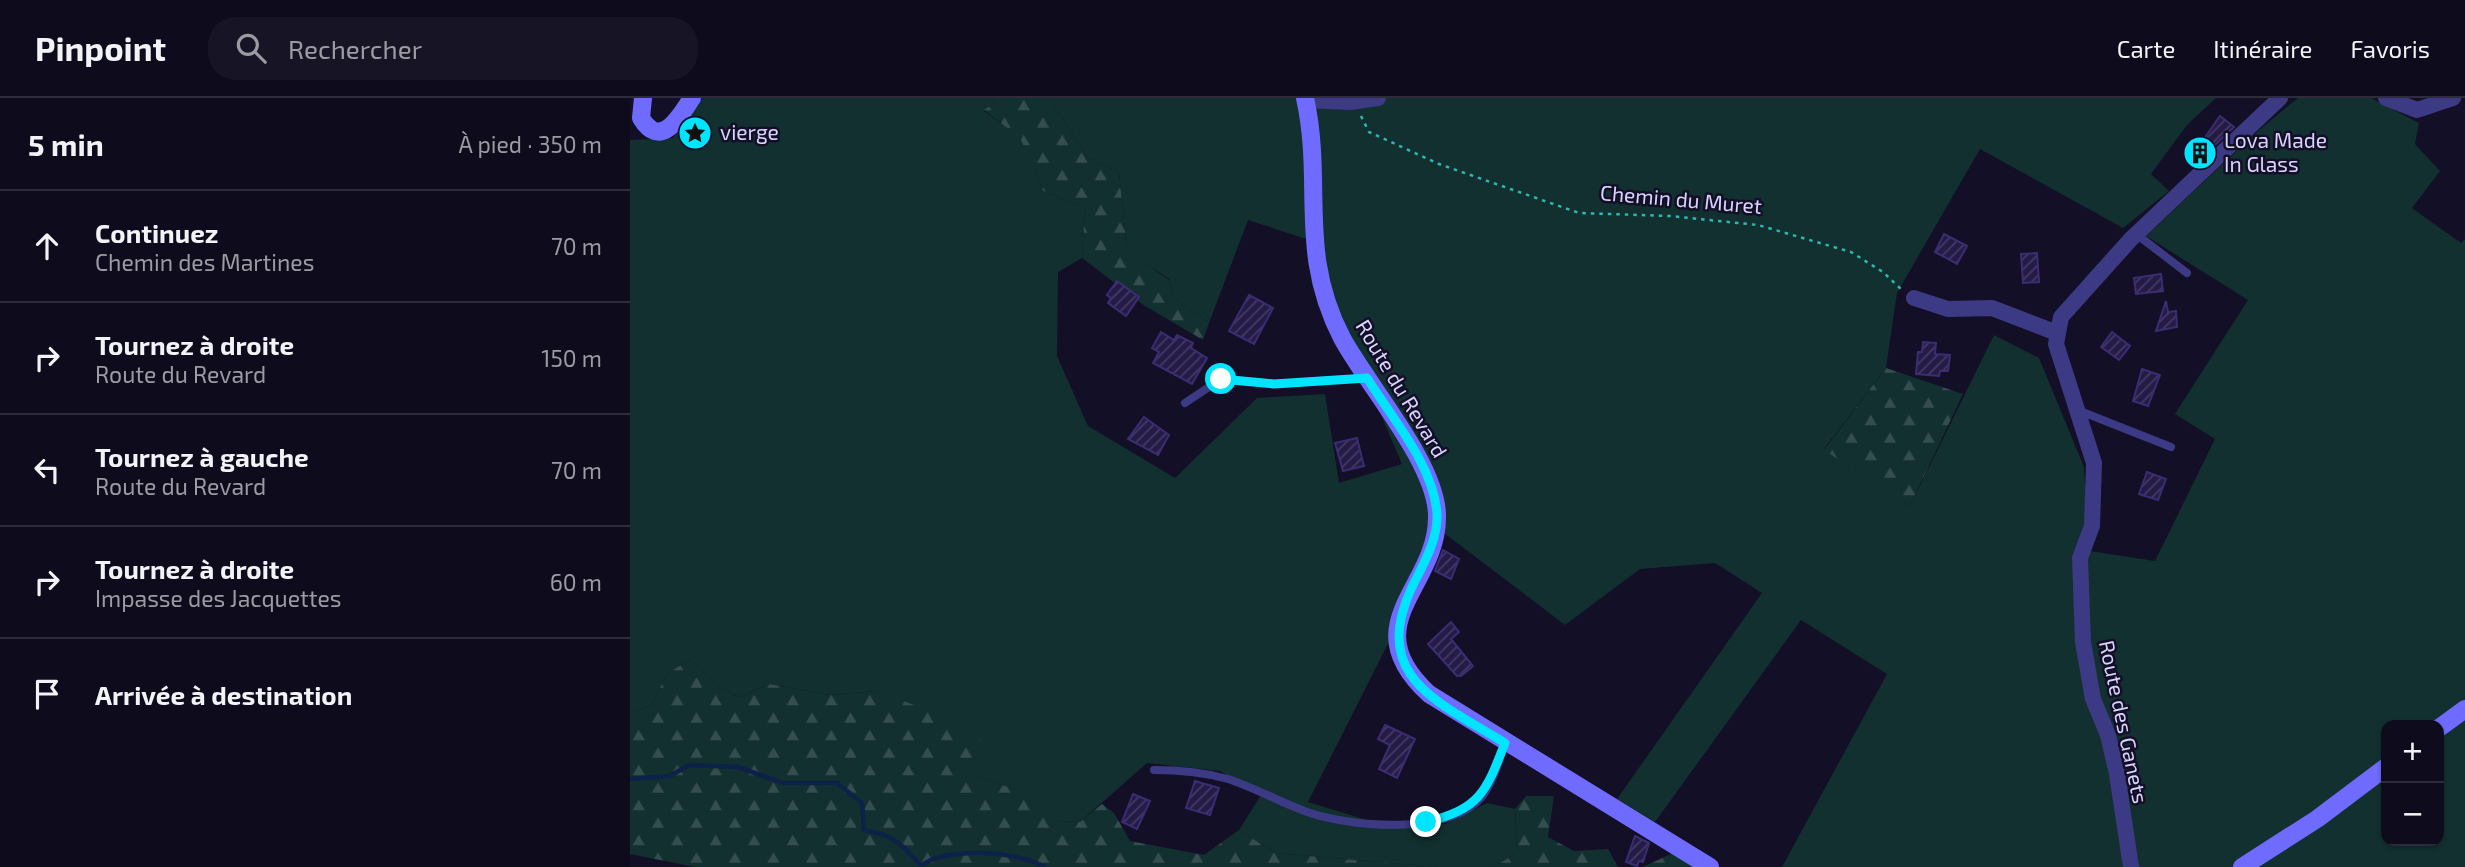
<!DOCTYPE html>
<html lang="fr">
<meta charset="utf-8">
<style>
:root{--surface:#0e0b1c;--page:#171425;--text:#f1f3f6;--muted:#9b9ba3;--line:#2e2b3b}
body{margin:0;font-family:"Exo 2",sans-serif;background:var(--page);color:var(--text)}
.controls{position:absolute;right:21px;bottom:21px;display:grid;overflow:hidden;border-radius:14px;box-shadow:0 2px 5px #0004}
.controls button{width:63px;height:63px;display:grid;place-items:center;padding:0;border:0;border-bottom:2px solid var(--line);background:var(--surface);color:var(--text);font:35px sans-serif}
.stop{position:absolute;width:21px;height:21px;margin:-16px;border:5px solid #00e5ff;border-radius:50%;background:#fff}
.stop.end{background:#00e5ff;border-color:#fff;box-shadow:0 2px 7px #0008}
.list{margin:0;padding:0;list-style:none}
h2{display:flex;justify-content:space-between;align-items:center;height:91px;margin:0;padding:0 28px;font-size:30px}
h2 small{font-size:23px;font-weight:400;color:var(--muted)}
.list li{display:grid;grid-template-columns:46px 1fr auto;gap:21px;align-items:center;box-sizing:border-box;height:112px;padding:0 28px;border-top:2px solid var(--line)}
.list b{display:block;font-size:26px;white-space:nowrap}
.list p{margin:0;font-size:23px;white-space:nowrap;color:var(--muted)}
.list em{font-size:23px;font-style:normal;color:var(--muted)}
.icon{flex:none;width:38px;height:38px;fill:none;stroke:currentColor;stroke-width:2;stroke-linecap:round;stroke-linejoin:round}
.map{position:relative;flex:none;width:1835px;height:769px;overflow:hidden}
header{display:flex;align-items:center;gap:42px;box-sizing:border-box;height:98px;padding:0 35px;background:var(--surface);border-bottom:2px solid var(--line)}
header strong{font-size:33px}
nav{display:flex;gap:38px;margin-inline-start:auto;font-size:24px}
.search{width:490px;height:63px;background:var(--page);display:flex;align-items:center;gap:18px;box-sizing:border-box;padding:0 24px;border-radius:28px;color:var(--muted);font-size:26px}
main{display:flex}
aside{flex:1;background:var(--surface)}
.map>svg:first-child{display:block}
.green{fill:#12302f;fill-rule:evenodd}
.forest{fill:url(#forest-firs)}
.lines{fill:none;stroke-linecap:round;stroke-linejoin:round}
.stream{stroke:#0c2248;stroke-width:4.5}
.building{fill:url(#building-hatch);stroke:#3b2d73;stroke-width:2}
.path{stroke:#2fb8b0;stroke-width:2.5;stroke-dasharray:3.5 5;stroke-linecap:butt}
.lane{stroke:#3d3a85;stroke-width:8}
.street{stroke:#3d3a85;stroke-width:16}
.secondary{stroke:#6f6bff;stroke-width:18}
.route{stroke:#00e5ff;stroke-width:9}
.labels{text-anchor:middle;stroke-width:5;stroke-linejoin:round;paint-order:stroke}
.poi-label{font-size:21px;fill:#d9d4ff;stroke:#130f26;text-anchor:start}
.street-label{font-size:21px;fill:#d9d4ff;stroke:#130f26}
</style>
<header>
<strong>Pinpoint</strong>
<div class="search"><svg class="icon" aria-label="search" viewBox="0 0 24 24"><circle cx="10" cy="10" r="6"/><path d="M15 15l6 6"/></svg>Rechercher</div>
<nav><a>Carte</a><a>Itinéraire</a><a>Favoris</a></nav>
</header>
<main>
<aside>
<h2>5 min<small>À pied · 350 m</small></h2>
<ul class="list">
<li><svg class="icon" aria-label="ahead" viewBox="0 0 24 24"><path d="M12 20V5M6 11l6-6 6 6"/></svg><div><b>Continuez</b><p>Chemin des Martines</p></div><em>70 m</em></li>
<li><svg class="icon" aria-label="right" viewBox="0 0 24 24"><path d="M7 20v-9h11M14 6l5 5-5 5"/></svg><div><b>Tournez à droite</b><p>Route du Revard</p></div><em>150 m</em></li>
<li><svg class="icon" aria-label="left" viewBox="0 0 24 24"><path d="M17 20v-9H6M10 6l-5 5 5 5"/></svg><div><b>Tournez à gauche</b><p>Route du Revard</p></div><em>70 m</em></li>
<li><svg class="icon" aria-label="right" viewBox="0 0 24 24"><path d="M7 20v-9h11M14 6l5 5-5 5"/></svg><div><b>Tournez à droite</b><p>Impasse des Jacquettes</p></div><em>60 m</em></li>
<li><svg class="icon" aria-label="arrive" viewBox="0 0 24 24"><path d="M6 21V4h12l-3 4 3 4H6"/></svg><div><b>Arrivée à destination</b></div></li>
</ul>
</aside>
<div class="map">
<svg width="1835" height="769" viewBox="0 0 1835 769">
<defs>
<pattern id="forest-firs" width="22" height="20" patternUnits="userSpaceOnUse" patternTransform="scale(1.75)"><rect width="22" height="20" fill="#12302f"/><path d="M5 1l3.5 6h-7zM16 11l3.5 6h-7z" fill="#344d4e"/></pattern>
<pattern id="building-hatch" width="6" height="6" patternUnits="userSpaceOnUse" patternTransform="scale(1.75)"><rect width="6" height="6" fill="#241b47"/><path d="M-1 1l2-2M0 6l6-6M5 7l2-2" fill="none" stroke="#433b63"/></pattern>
</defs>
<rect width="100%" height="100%" fill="#130f26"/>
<!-- green -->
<path class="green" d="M73,0H363L365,5L354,13L390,39L413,93L455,109L452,160L428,174L427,258L458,328L545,380L627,300L695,296L709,385L772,366L676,141L618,122L579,225L544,199L539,181L497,154L489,74L458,60L419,0H1586L1557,27L1521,76L1539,93L1493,130L1350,51L1267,195L1256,270L1194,351L1280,408L1364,237L1409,260L1454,369L1460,453L1525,463L1585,341L1545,316L1618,202L1516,138L1629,32L1668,0H1741L1789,25L1785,46L1810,73L1782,110L1831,145L1835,141V769H1152L1257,576L1171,522L1025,724L987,701L1132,495L1085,465L1010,471L935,527L814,435L678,704L737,722L815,726L857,705L885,711L887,755L863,769H808L645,755L609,732L631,697L590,673L517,665L450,724L426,723L403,699L346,677L248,593L200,597L139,586L109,599L85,586L60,561L37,576L21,607L0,616V42L43,40ZM1756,627H1809V743H1756Z"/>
<!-- forest -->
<g class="forest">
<polygon points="363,0 419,0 458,60 489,74 497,153 539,182 544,199 579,225 573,242 515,208 452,160 455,109 413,93 390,40 354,12 365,5"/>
<polygon points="1256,270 1333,296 1280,408 1194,352"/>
<polygon points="60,561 85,586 109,599 139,586 200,597 248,593 351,633 346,677 404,699 426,723 450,724 472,706 484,715 500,743 574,757 609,732 645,755 808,769 65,769 0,756 0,616 21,607 37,576"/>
<polygon points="896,698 924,698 918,739 944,753 978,751 988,769 863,769 887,755 885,711"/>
<polygon points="1047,753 1072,769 1013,769"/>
</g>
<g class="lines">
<!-- stream -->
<path class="stream" d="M0,681L40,678L59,667L108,669L153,685H207L232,705L234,732C263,737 272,746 291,768C315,748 388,753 414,769"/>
</g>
<!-- building -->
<g class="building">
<polygon points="1590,18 1604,29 1568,63 1556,52 1567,41 1571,45"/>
<polygon points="1314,136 1337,148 1327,166 1305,154"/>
<polygon points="1407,155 1409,184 1393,185 1391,156"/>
<polygon points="1531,176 1533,193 1506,196 1504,180"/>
<polygon points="487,183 509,199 496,218 478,205 481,200 477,197"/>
<polygon points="619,197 643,210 624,246 599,233"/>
<polygon points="1536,203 1538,214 1546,213 1547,229 1526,233"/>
<polygon points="531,234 544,242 547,237 563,245 561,250 577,260 562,286 523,265 529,254 522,250"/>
<polygon points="1482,234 1500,248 1489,262 1471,249"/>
<polygon points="1293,244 1306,245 1305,256 1320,257 1318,273 1310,273 1309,278 1286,276 1288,254 1292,254"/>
<polygon points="1512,271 1530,277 1518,308 1503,303"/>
<polygon points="514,319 539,337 528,357 498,341"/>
<polygon points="727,340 734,368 713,373 705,345"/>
<polygon points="1517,374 1536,381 1528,402 1509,396"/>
<polygon points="813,452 829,461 821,481 805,473"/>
<polygon points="821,524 829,534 821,541 843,568 831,578 827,578 798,546"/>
<polygon points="755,627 785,641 767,680 749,671 760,647 748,641"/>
<polygon points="565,683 589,690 580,717 556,710"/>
<polygon points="503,696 520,703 507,731 492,724"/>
<polygon points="1005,738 1019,745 1013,764 1009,763 1007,768 996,764"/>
</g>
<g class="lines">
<!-- path -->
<polyline class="path" points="731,18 739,34 809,66 949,115 1040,118 1128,127 1221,154 1253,174 1273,193"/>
<!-- lane -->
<g class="lane">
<polyline points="1506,136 1557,175"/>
<polyline points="555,305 591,281 644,286 736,280"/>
<polyline points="1450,313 1541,349"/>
<path d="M524,672C549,672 573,674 598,681C625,690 650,704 677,714C720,729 819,738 852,699C863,684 869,662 875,645"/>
</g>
<!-- street -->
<g class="street">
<polyline points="1756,0 1787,12 1823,0"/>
<polyline points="676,2 720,4 748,0"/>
<polyline points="1284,200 1318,211 1362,210 1427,235"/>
<polyline points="1501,769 1487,676 1478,637 1463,601 1453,544 1450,460 1462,428 1464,365 1426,246 1431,219 1501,141 1650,0"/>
</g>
<!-- secondary -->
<g class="secondary">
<path d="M13,0L11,20C31,53 50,18 62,0"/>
<path d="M675,0C694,86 667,154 712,240C738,288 806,365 807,417C809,489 722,525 799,596L1080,769"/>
<polyline points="1809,630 1835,611"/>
<polyline points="1612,769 1687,721 1756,669"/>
</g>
</g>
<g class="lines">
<!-- route -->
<path class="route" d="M591,281L644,286L737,280C762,320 804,368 807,416C808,441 794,465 783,487C739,579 807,603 875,645C856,694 850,711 796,724"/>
</g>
<!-- icons -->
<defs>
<symbol id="sight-disc" viewBox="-11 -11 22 22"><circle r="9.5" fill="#00e5ff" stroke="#130f26"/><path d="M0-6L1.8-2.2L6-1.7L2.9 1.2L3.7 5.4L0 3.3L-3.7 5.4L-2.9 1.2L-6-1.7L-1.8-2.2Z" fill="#111"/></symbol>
<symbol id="building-disc" viewBox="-11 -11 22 22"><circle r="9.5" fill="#00e5ff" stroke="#130f26"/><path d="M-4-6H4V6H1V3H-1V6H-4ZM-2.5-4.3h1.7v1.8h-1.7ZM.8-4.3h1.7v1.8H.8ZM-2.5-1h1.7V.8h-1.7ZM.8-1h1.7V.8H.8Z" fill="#111"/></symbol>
</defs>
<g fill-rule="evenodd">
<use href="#sight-disc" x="46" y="16" width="38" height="38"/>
<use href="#building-disc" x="1551" y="36" width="38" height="38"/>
</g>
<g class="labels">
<!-- poi labels -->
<g class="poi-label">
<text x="90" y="42">vierge</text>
<text x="1594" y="50">Lova Made<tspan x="1594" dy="24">In Glass</tspan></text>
</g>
<!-- street labels -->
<g class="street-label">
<text transform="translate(1051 102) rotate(5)" y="7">Chemin du Muret</text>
<text transform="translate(771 291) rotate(59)" y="7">Route du Revard</text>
<text transform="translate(1493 624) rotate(78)" y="7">Route des Ganets</text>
</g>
</g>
</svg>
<div class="controls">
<button>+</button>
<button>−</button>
</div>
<div class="stop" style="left:591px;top:281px"></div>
<div class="stop end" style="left:796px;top:724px"></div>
</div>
</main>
